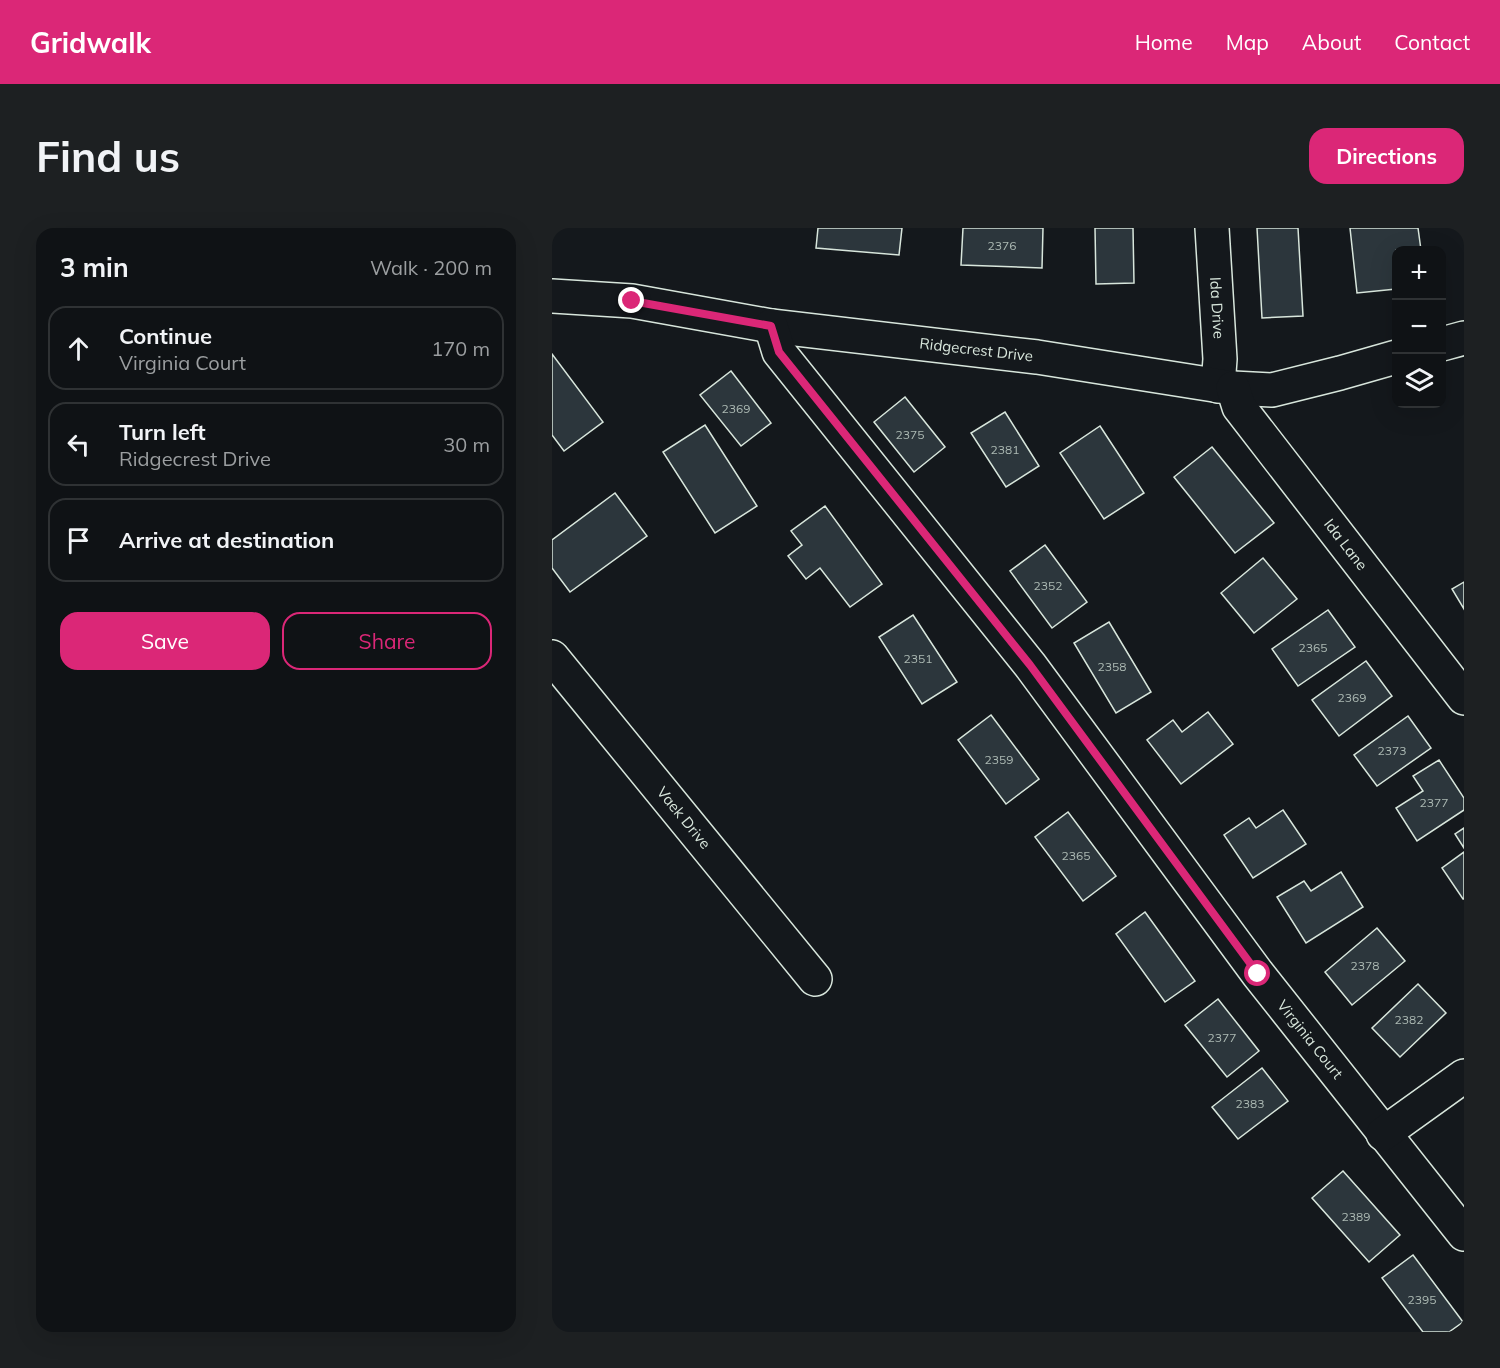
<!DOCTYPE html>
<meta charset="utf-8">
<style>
:root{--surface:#0f1215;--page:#1d2022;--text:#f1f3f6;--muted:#9b9ea0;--line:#2f3234;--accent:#db2777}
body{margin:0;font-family:Mulish,sans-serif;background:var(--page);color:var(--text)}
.controls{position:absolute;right:18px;top:18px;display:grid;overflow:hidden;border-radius:12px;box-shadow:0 6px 24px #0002}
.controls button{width:54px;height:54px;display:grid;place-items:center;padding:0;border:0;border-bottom:2px solid var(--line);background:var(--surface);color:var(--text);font:30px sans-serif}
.stop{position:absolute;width:18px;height:18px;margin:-14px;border:4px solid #db2777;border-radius:50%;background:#fff}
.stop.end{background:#db2777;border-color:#fff;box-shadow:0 2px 6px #0008}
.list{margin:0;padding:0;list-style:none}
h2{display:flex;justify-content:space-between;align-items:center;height:78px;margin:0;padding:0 24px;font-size:26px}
h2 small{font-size:20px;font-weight:400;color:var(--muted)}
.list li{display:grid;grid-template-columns:39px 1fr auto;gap:18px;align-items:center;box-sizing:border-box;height:84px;margin:0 12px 12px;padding:0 12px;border:2px solid var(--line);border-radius:18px}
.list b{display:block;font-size:22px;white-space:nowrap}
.list p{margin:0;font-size:20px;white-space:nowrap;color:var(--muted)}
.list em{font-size:20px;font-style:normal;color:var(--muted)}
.actions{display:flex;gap:12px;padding:18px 24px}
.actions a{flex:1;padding:14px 0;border:2px solid var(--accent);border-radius:18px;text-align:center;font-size:21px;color:var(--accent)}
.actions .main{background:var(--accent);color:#fff}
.icon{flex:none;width:33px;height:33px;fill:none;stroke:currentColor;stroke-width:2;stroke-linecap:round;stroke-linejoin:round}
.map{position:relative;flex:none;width:912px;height:1104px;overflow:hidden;border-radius:18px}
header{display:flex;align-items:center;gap:36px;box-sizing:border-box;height:84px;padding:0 30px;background:var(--accent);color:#fff}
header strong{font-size:28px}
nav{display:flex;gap:33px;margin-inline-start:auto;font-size:21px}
.intro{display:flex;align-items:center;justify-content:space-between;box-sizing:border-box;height:144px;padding:0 36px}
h1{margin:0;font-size:42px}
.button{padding:15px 27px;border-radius:18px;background:var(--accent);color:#fff;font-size:21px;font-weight:700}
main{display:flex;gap:36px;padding:0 36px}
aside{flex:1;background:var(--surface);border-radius:18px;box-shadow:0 6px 24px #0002}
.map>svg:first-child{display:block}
.building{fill:#2c363c;stroke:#d8e6dc;stroke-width:1.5}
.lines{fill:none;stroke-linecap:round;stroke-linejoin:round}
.minor-casing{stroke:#d8e6dc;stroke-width:36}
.minor{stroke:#14181c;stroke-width:33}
.route{stroke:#db2777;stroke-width:8}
.labels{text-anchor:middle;stroke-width:4.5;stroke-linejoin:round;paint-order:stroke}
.number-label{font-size:12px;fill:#adbab4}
.street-label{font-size:15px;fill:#d8e6dc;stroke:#14181c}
</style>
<header>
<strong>Gridwalk</strong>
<nav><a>Home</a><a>Map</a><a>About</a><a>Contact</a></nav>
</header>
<div class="intro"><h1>Find us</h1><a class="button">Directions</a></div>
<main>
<aside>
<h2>3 min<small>Walk · 200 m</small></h2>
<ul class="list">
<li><svg class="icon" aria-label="ahead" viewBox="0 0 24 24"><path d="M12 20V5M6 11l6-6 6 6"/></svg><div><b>Continue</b><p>Virginia Court</p></div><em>170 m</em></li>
<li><svg class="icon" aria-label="left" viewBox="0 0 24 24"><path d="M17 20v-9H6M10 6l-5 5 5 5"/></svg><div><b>Turn left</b><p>Ridgecrest Drive</p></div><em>30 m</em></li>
<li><svg class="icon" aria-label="arrive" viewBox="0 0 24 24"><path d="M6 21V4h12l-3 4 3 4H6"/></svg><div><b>Arrive at destination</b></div></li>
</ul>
<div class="actions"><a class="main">Save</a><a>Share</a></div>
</aside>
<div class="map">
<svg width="912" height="1104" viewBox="0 0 912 1104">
<rect width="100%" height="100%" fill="#14181c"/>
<!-- building -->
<g class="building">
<polygon points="266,0 350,0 347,27 264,20"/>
<polygon points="411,0 491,0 490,40 409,37"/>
<polygon points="543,0 581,0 582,55 544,56"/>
<polygon points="705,0 746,0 751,88 710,90"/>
<polygon points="798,0 866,0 869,22 844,22 844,61 805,65"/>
<polygon points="0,126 51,194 12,223 0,207"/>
<polygon points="179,143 219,195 189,218 148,167"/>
<polygon points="353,169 393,219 362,244 322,194"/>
<polygon points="453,184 487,238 454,259 419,205"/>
<polygon points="153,197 205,278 163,305 111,224"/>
<polygon points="548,198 592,265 552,291 508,225"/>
<polygon points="660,219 722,295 683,325 622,249"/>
<polygon points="63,265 95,308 18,364 0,340 0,312"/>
<polygon points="273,278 330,356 298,379 268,340 254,351 236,328 250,317 239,303"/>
<polygon points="493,317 535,374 500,400 458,343"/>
<polygon points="711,330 745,371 702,405 669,365"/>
<polygon points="912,354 912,381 900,361"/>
<polygon points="776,382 803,419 746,458 720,421"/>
<polygon points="361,387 405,454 370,476 327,409"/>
<polygon points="557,394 599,464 564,485 522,415"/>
<polygon points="814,433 840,468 787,508 760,472"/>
<polygon points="656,484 681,516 629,556 595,512 621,492 630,504"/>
<polygon points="439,487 487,551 454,576 406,512"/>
<polygon points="856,488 879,520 825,558 802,527"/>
<polygon points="887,532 912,570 912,582 865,613 844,580 871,563 861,548"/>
<polygon points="731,582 754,616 701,650 672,607 697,590 704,600"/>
<polygon points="516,584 564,648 531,673 483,609"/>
<polygon points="912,600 912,620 903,606"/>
<polygon points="912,624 912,671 911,671 890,640"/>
<polygon points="789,644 811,679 754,715 725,669 752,653 759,663"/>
<polygon points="593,684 643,753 613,774 564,706"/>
<polygon points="825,700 853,733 800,777 773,744"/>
<polygon points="866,756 894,785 848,829 820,800"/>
<polygon points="666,771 707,823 675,849 633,797"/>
<polygon points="710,840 736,873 686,911 660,879"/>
<polygon points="791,943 848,1007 817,1034 760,970"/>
<polygon points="861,1027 911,1094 897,1104 871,1104 830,1050"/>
</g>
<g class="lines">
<defs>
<g id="minor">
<path id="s1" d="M660,0L668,131L666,158"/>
<path id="s2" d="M0,68L80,73L219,98L485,129L681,160L720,162L788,145L844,129"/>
<path id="s3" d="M219,98L227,124L478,437L706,746L912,1006"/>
<polyline points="890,116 912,110"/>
<path id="s4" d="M681,160L687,179L912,470"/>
<path id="s5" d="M0,429L263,751"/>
<polyline points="831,906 912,848"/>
</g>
</defs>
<!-- minor casing -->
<use href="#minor" class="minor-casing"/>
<!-- minor -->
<use href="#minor" class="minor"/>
</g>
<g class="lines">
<!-- route -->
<polyline class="route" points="80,73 219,98 227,124 478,437 706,746"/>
</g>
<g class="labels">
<!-- number labels -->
<g class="number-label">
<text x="450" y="22">2376</text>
<text x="184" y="185">2369</text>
<text x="358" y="211">2375</text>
<text x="453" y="226">2381</text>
<text x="496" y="362">2352</text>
<text x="761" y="424">2365</text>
<text x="366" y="435">2351</text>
<text x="560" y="443">2358</text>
<text x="800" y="474">2369</text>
<text x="840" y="527">2373</text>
<text x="447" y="536">2359</text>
<text x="882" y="579">2377</text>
<text x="524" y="632">2365</text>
<text x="813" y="742">2378</text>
<text x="857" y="796">2382</text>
<text x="670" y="814">2377</text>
<text x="698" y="880">2383</text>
<text x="804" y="993">2389</text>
<text x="870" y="1076">2395</text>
</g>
<!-- street labels -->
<g class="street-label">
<text dy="5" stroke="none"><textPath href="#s1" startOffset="80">Ida Drive</textPath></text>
<text dy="5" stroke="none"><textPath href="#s2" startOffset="428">Ridgecrest Drive</textPath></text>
<text dy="5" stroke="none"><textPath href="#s4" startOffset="194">Ida Lane</textPath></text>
<text dy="5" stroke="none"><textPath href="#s5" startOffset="208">Vaek Drive</textPath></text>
<text dy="5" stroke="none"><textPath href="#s3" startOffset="896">Virginia Court</textPath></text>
</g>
</g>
</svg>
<div class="controls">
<button>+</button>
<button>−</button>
<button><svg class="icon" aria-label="layers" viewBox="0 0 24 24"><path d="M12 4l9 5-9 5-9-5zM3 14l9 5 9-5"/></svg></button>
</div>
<div class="stop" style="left:706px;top:746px"></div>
<div class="stop end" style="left:80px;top:73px"></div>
</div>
</main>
